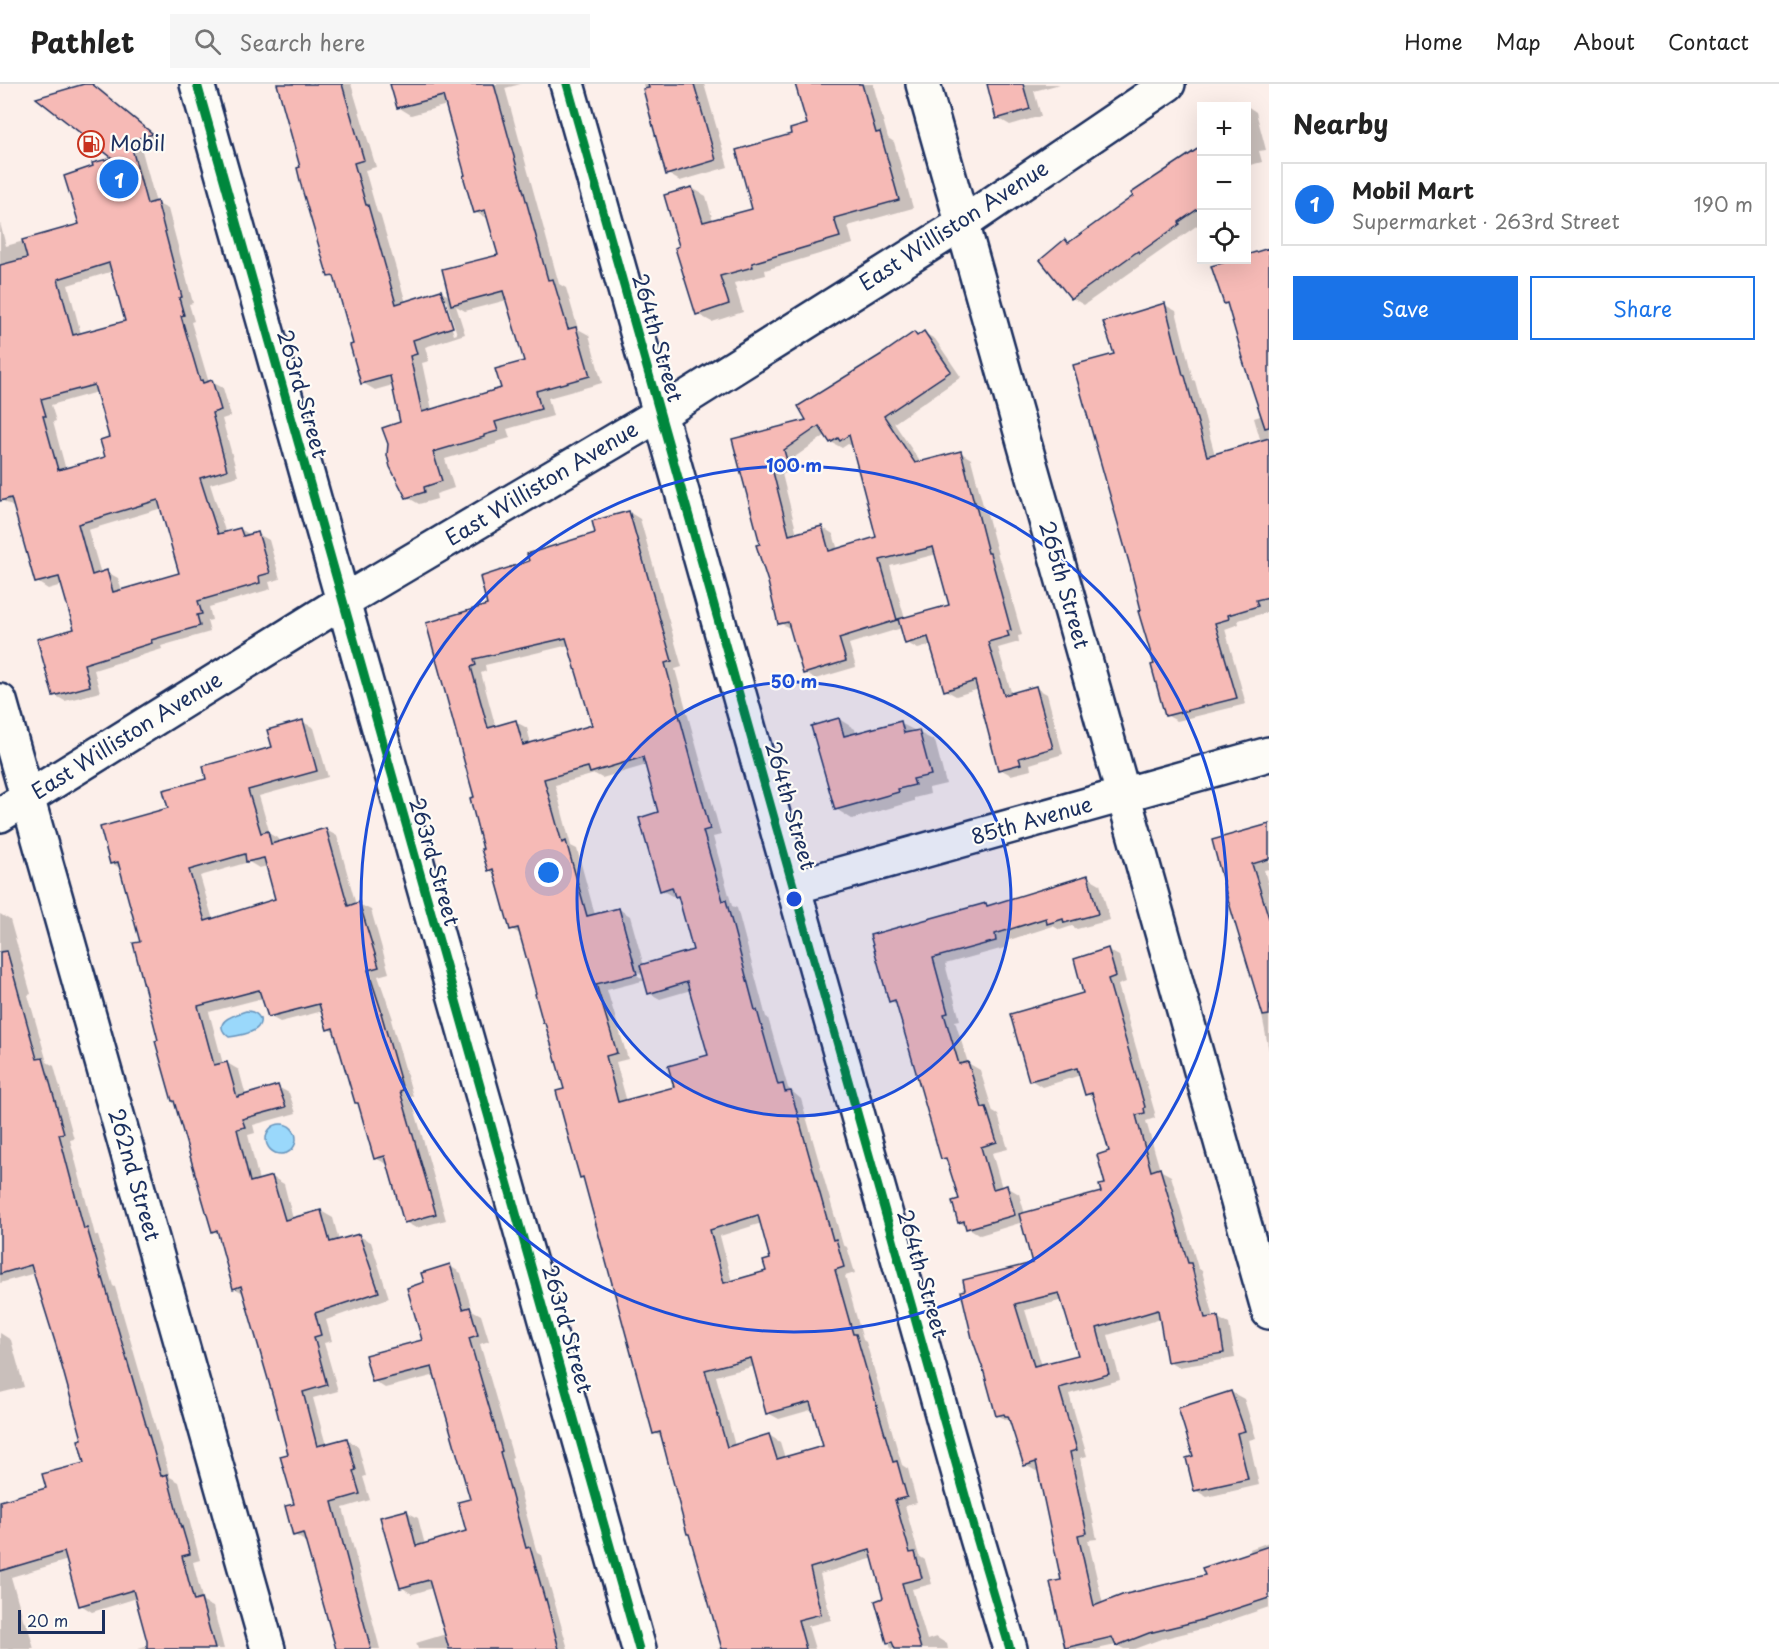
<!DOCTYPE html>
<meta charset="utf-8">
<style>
:root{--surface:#fff;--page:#f6f6f6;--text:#222;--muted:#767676;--line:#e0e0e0;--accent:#1a73e8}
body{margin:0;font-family:"Playpen Sans",sans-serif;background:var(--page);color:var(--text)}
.controls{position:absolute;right:18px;top:18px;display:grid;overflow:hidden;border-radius:0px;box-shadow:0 6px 24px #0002}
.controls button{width:54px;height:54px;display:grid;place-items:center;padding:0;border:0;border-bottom:2px solid var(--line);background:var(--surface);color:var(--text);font:30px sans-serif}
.scale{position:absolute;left:18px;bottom:15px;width:87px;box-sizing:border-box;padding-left:6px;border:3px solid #1b2f5e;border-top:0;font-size:16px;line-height:21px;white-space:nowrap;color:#1b2f5e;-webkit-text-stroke:4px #fdfcf7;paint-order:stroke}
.you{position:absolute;left:549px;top:789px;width:21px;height:21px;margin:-15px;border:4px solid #fff;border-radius:50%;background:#1a73e8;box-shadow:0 0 0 9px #1a73e833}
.badge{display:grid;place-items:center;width:39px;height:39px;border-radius:50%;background:var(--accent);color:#fff;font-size:20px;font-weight:700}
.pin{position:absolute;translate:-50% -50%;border:3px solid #fff;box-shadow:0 2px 6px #0006}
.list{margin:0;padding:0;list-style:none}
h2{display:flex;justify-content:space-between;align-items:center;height:78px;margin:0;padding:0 24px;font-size:26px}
h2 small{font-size:20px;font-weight:400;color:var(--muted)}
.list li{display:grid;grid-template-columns:39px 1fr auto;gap:18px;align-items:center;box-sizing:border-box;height:84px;margin:0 12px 12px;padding:0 12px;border:2px solid var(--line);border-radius:0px}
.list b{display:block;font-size:22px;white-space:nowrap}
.list p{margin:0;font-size:20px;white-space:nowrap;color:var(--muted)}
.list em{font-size:20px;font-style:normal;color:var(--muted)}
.actions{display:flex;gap:12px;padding:18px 24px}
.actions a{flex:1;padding:14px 0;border:2px solid var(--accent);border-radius:0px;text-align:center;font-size:21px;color:var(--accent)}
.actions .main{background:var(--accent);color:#fff}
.icon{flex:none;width:33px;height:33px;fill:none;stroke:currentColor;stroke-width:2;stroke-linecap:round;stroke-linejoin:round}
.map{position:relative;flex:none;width:1269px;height:1565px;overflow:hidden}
header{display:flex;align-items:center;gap:36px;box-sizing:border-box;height:84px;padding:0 30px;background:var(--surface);border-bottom:2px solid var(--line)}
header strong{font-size:28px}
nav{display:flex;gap:33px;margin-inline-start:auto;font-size:21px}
.search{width:420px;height:54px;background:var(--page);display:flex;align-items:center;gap:15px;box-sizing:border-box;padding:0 21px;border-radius:0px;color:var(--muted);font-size:22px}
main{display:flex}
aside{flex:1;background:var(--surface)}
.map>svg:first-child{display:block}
.water{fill:#9ad8fb;stroke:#6794bc;stroke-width:1.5}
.shadow{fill:#0003;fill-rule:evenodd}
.building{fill:#f6bab6;stroke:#1b2f5e;stroke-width:1.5;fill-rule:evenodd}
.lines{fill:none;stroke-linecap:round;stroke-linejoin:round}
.minor-casing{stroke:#1b2f5e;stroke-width:38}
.minor{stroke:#fdfcf7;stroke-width:33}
.cycleway-casing{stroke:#fdfcf7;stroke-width:13}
.cycleway{stroke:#00873e;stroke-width:9}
.ring{fill:none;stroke:#1d4ed8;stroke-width:3}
.labels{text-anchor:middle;stroke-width:4.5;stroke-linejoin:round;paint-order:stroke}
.poi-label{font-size:21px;fill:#1b2f5e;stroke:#fdfcf7;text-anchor:start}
.street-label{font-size:21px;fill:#1b2f5e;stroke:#fdfcf7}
.centre{fill:#1d4ed8;stroke:#fdfcf7;stroke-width:3}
.ring-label{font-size:18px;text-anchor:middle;font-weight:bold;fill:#1d4ed8;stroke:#fdfcf7;stroke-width:4.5;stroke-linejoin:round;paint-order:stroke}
</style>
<header>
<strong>Pathlet</strong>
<div class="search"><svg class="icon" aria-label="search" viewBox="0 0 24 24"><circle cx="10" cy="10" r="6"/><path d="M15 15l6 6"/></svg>Search here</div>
<nav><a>Home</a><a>Map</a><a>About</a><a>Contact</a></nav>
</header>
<main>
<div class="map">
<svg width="1269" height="1565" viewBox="0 0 1269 1565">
<rect width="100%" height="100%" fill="#fcefea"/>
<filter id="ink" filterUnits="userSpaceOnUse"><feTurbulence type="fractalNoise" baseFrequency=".0167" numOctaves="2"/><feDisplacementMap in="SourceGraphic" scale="12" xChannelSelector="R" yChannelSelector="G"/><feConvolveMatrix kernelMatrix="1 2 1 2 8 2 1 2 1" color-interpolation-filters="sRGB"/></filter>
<g filter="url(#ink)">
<!-- water -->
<g class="water">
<path d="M246,927C254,927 265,933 258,943C253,949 237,952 229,953C210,938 234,931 246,927Z"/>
<circle cx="281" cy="1055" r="15"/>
</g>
<!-- shadow -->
<g class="shadow">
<path d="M90,0L101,6L162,56L141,63L156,119L168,125L193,219L189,220L194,237L191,238L209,299L212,298L223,304L231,332L222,335L238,392L210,400L226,450L240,445L251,451L258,450L269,456L280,495L269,498L271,505L209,523L212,536L207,537L210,548L161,562L162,565L94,586L100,608L65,617L54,611L76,546L62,501L48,505L37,498L15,422L13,423L2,416L0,409V139L6,162L81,141L115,74ZM113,187L127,238L81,250L68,201ZM97,308L110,354L107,374L66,386L53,338L56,337L51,321ZM162,424L181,490L122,508L118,494L107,488L101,490L88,446Z"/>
<path d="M278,0H351L376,83L365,86L377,128L380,130L406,219L441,208L451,213L500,172L488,135L475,128L467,93L447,21L411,31L398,23L391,0H521L505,4L559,200L566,204L578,245L589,251L602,299L548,314L553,332L507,345L510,354L496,358V360L445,375L454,404L436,410L437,415L419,420L407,413L390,360L402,339L393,301L375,306L363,299L355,261L337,197L330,192ZM443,216H446L457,250L454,251ZM507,216L525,278L502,305L432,326L422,279L429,277L425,263L465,250L456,222L465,227Z"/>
<polygon points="643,0 704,0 728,83 680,97 668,90"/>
<polygon points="797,0 873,0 888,54 894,58 913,124 848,142 853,160 765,186 766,191 734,199 743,228 712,238 697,230 681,163 692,104 706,112 713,137 754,126 793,51 808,41"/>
<polygon points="989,0 1060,0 1034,7 1041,32 1010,41 998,34"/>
<polygon points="1244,20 1256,28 1266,66 1259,67 1262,78 1246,82 1246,22 1236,22"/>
<polygon points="1202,63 1202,138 1084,221 1072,214 1069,160"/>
<polygon points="1269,166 1269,528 1238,536 1239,540 1225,545 1246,620 1177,637 1166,631 1143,527 1115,271 1165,221 1176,227 1193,296 1195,297 1215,371 1261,358 1254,334 1260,332 1254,307 1229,221 1225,219 1213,183 1238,176 1246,176"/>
<path d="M924,249L935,255L961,293L894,339L921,379L960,368L971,375L984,425L986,426L999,475L1001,477L1022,551L1018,552L1019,558L998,564L1012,611L1036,604L1047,610L1063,670L1030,680L1031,686L1011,691L1000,685L979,605L956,612L945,606L932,561L918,565L907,559L902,544L849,560L856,583L815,595L804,589L791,545L780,539L762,461L734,356L809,337L914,250L919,252ZM826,351L831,358L842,364L848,360L852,362L878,454L838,466L833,450L822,443L797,450L782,390L798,386L795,373ZM937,470L951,522L905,535L890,482Z"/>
<path d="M629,428L640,435L682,583L675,585L721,751L713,753L732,822L737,824L766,933L768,934L788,1004L801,1015L843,1161L847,1163L855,1189L845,1192L863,1256L866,1258L902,1381L908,1385L917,1419L905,1422L919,1472L925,1476L932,1500L912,1505L927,1556L936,1553L947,1560L948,1565H891L877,1518L885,1515L874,1474L820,1490L831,1536L808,1542L815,1565H717L723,1562L663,1354L654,1349L585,1095L582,1093L566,1006L546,940L544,938L522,851L511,845L496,790L489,786L476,714L428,540L489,522L531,478L597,450ZM569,561L594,642L531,660L527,644L516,638L496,644L481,589L486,587L485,581ZM647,681L660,729L661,806L672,812L675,811L681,815L695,867L644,882L630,832L619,825L595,831L577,765L571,762L555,701L595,690L602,694ZM632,885L645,892V896L630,887ZM646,896L649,909L660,915L691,906L710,972L676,1004L627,1018L616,978L628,975L607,906ZM762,1139L772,1176L768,1188L732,1198L720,1152ZM755,1282L768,1329L779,1335L814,1325L825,1363L785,1374L780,1358L769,1351L735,1362L716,1292Z"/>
<polygon points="839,635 855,645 856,650 900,639 935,657 946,700 929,704 930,710 914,714 914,717 852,735 836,725"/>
<path d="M303,638L314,644L328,693L259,712L270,750L279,755L280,759L326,746L337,752L356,821L359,820L371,826L389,889L378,892L393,935L391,936L413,1012L411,1013L446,1136L416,1144L405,1138L389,1080H387L375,1074L360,1021L356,1018L337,950L328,945L323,927L280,938L269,932L263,914L209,928L223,980L227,979L239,986L246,1012L278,1003L289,1009L296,1029L253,1041L255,1049L248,1051L259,1097L272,1093L284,1100L293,1135L321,1127L333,1134L339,1157L359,1152L371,1158L389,1214L326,1236L332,1257L324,1259L338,1307L313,1314L326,1361L346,1355L358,1362L366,1392L363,1393L370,1416L343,1424L380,1565H336L306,1458L295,1451V1421L290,1371L245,1210L234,1204L219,1150L213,1147L160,957L141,859L122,785L111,779L170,725L208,696L274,664ZM249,778L259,784L268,782L277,816L213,836L200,792Z"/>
<polygon points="1269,741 1269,785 1264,786 1269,804 1269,967 1255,896 1227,809"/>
<path d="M1088,793L1100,800L1110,836L1077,845L1072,842L1060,846L1053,842L1006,857L1008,863L945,880L960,936L955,937L968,979L980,986L993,1028L998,1031L1008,1065L992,1069L1002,1104L1007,1103L1019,1110L1025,1130L1103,1109L1107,1101L1111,1068L1096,1015L1087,1010L1081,991L1042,1003L1031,996L1085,911L1108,866L1119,872L1126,898L1118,901L1155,1029L1154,1030L1155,1034L1146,1037L1160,1086L1171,1092L1198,1184L1202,1187L1214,1234H1218L1229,1240L1235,1274L1179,1283L1168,1277L1161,1235L1108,1251L1120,1296L1069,1310L1087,1372L1080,1374L1097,1455L1088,1456L1103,1520L1207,1492L1251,1469L1250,1465L1269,1458V1523L1210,1543L1161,1555L1134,1565H1124L1116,1561L1097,1565H1070L1067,1563L1063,1497L1040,1386L1036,1387L1025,1381L1011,1336L1009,1337L997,1331L985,1285L1034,1180L1023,1138L980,1151L959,1138L961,1116L949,1077L943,1074L898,921L891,917L986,820L989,822ZM1063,1216L1080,1272L1042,1282L1025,1226Z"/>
<polygon points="0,830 10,836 31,910 28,911 47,978 54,982 74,1055 70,1056 95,1151 98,1152 113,1202 115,1203 170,1393 179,1398 200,1476 193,1478 203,1518 213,1523 224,1565 138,1565 150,1562 137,1514 92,1528 81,1521 68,1476 11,1493 24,1538 27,1540 34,1565 0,1565 0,1416 0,1418 48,1405 86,1380 84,1356 35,1189 0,1199"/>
<polygon points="450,1182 461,1189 472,1226 481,1231 489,1257 480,1260 513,1373 511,1374 537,1469 541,1471 568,1565 418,1565 416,1559 446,1550 433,1504 412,1510 401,1503 407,1428 418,1434 425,1461 468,1448 472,1416 436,1291 385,1304 374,1297 424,1257 426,1199"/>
<polygon points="0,1249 11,1256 24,1303 0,1309"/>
<polygon points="1231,1308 1244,1315 1256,1354 1249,1356 1259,1401 1207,1413 1195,1406 1195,1373"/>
</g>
<!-- building -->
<g class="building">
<path d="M84,0H92L153,50L130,57L147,120L157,117L182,213L179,214L184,231L181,232L200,297L202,296L203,299L212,296L221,326L212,329L227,386L200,394L218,450L240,444L243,452L258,448L270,489L259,492L260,499L198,517L202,530L197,531L200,542L151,556L152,559L84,580L90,602L53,612L37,555L74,545L59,493L35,499L11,414L0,417V181L27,174L22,156L79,140L64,92L93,82L92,79L112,74L36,14ZM109,179L125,237L73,251L58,195ZM94,301L109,353L100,356L105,373L58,386L43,332H46L41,315ZM158,416L179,489L113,508L107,486L92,491L78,440Z"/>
<polygon points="277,0 342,0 364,76 354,79 366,121 368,121 396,220 441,206 453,243 413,256 417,270 410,272 422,328 501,304 495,285 524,277 503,207 451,221 442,185 498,171 485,126 474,129 463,92 465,91 443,12 397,24 390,0 494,0 548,196 553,195 568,245 576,243 590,292 536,307 541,325 495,338 498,347 484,351 484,353 433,368 442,397 424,403 425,408 406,414 390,383 387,371 388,360 382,344 400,338 390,292 361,300 350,261 353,260 334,192 328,193 302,105 297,84 300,83"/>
<polygon points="648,0 694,0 716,76 666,91 643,5 649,4"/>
<polygon points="795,0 862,0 876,49 880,48 899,116 834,134 840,153 752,179 753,183 720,192 729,220 696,231 675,164 679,162 664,111 692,103 703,138 752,125 736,66 791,50 790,45 807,40"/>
<polygon points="987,0 1023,0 1030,25 996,35"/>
<polygon points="1202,62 1202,122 1179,138 1180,140 1139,169 1138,167 1071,215 1040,176 1065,155 1068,159 1133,112 1131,109"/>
<polygon points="1269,164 1269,343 1265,344 1242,274 1243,274 1227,219 1224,220 1211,182 1233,176 1246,176 1246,171"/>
<polygon points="1165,219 1183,291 1185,292 1207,372 1269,354 1269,513 1256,516 1258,522 1228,531 1229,535 1215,539 1237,614 1165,632 1151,581 1154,580 1138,527 1141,526 1130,482 1073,281 1114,270 1103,238"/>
<path d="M924,247L951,287L884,332L915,379L961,367L974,418H975L988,469H990L1011,546L1007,547L1009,552L988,558L1004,611L1036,602L1053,664L1019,674L1021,680L998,686L975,597L944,607L928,553L905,560L898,535L949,521L933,463L880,476L897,536L839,554L846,577L803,590L788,538L778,540L768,498L756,461L760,460L732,355L806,336L798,322L882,270L914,248L917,252ZM819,342L830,359L838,354L840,357L849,351L876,453L829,467L822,442L789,451L772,384L788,380L784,366Z"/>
<path d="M629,427L672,577L665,579L710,745L703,747L723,817L726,816L755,926H757L778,1001L783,1000L785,1008L791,1007L833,1156L836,1155L844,1183L835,1186L853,1250H856L893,1378L897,1377L907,1413L895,1416L910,1469L915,1468L922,1494L902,1499L921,1565H895L892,1558L887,1559L875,1517L883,1514L870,1466L810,1484L821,1530L798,1536L806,1565H722L689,1450H687L660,1348L653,1350L583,1093L580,1094L572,1066L556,1007L564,1005L545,939H543L535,910L536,909L518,844L510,846L493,785L488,787L481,765H483L470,714L474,713L426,539L487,521L480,493L529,477L527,470L595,449L592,437ZM566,554L592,641L523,661L516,636L488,644L471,583L476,581L474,575ZM643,673L658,728L639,734L660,807L672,803L675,813L678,812L693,866L640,881L648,910L687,898L708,971L668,982L674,1003L618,1018L606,972L617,969L596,900L637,890L619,824L587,832L566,757L562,759L544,695L588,683L590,689ZM758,1131L770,1175L763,1177L766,1187L724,1199L710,1146ZM751,1274L766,1330L810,1318L823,1362L777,1375L769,1350L727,1363L705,1286Z"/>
<polygon points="839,634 844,652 901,637 904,649 919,646 931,691 913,695 915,701 898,705 899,708 835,726 811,642"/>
<path d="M303,636L317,687L248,706L261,749L268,747L271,760L326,744L348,822L359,818L379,883L368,886L382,929H381L403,1006L400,1007L436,1130L404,1139L385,1072L374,1075L358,1019H355L333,944L327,946L319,920L268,933L259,906L198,922L214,981L227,978L237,1013L278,1001L286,1023L242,1035L245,1043L237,1045L250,1098L272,1092L285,1136L321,1126L330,1158L359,1150L379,1208L315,1229L321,1251L314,1253L327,1301L303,1308L317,1362L347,1354L356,1386L353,1387L360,1410L332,1418L371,1565H336L303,1449L293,1452L285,1422L294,1420L280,1372L288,1370L274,1316L241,1202L233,1205L217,1146L212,1148L174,1017H172L155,957L158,956L133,859L140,858L118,778L110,780L100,743L168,724L163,706L206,695L203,682L272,663L267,646ZM245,770L246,778L264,774L275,815L205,837L189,786Z"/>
<polygon points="1269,740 1269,775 1252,780 1269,834 1269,931 1263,932 1226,809 1212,756"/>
<polygon points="1088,791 1098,830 1064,839 1063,835 1047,840 1046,834 995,850 996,857 933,874 948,929 944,930 959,980 968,978 982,1024 986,1023 997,1058 981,1063 993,1105 1007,1101 1015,1131 966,1145 964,1137 958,1139 952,1117 959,1115 946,1074 941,1075 895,916 889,918 870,851 986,819 987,822"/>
<path d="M1108,864L1116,892L1108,895L1145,1023L1144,1024L1145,1029L1136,1031L1151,1087L1160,1084L1188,1179H1191L1205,1234L1218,1232L1224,1269L1167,1278L1158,1226L1097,1244L1109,1290L1059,1304L1077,1366L1070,1368L1087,1449L1078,1451L1094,1522L1122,1511L1205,1491L1202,1484L1269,1462V1514L1198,1537L1149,1549L1116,1562L1112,1553L1065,1564L1050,1498L1061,1496L1036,1378L1024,1382L1008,1332H1005L1004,1330L996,1332L983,1285L972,1254L961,1207L965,1206L963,1196L1032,1179L1019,1130L1101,1108L1099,1101L1105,1100L1097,1071L1109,1067L1092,1009L1085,1011L1077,984L1029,997L1010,930L1083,909L1074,875ZM1059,1209L1078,1271L1034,1282L1015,1220Z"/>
<polygon points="7,867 37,975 43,974 54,1013 64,1049 59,1050 84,1145 87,1144 102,1195 103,1194 161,1392 167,1390 181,1444 182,1443 190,1470 182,1472 194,1517 201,1515 215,1565 147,1565 147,1557 133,1506 79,1522 64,1468 0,1487 0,1417 46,1404 42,1390 84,1379 78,1356 82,1355 56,1261 31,1181 0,1190 0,868"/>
<polygon points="450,1180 463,1225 470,1223 478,1251 469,1254 502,1367 500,1368 526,1464 530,1463 545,1516 546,1515 559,1565 449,1565 429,1496 400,1504 380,1433 407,1426 416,1462 466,1447 458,1418 470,1415 432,1283 372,1298 365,1271 422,1256 407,1204 424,1198 421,1189"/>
<polygon points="1231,1307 1245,1347 1237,1349 1248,1395 1194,1407 1186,1374 1193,1372 1178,1324"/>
</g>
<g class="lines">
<defs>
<g id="minor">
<polyline points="197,0 639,1565"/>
<polyline points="567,0 977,1454 1010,1565"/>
<polyline points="923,0 1269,1228"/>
<polyline points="0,617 268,1565"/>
<polyline points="0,731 342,518 660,330 962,140 1168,0"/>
<polyline points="794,803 1269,670"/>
</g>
</defs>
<!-- minor casing -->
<use href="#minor" class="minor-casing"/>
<!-- minor -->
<use href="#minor" class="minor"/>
<defs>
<g id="cycleway">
<polyline points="197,0 639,1565"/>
<polyline points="567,0 977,1454 1010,1565"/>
</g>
</defs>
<!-- cycleway casing -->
<use href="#cycleway" class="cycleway-casing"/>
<!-- cycleway -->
<use href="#cycleway" class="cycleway"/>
</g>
</g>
<!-- distance rings -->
<circle cx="794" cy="815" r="217" fill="#1d4ed8" fill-opacity=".12"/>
<g class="ring">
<circle cx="794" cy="815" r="217"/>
<circle cx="794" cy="815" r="433"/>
</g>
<!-- icons -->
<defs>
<symbol id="fuel-ring" viewBox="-11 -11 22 22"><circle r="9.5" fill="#fdfcf7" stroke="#c8321e" stroke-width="1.5"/><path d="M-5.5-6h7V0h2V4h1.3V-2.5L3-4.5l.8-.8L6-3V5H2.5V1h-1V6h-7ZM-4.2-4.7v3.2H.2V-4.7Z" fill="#c8321e"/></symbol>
</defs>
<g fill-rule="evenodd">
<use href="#fuel-ring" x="76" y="45" width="30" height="30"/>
</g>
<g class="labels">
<!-- poi labels -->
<g class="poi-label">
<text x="110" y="67">Mobil</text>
</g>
<!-- street labels -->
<g class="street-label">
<text transform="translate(954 142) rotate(-33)" y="7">East Williston Avenue</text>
<text transform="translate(657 254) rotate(74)" y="7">264th Street</text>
<text transform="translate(302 310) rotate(74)" y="7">263rd Street</text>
<text transform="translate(542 400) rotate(-31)" y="7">East Williston Avenue</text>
<text transform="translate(1064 501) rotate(74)" y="7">265th Street</text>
<text transform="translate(127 652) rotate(-32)" y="7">East Williston Avenue</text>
<text transform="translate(790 722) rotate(74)" y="7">264th Street</text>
<text transform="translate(1032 737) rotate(-16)" y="7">85th Avenue</text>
<text transform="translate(434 778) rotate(74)" y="7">263rd Street</text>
<text transform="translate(134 1091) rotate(74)" y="7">262nd Street</text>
<text transform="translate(922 1190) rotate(74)" y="7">264th Street</text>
<text transform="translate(567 1245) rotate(74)" y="7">263rd Street</text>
</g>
</g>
<circle cx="794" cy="815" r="9" class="centre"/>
<g class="ring-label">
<text x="794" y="388">100 m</text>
<text x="794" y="604">50 m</text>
</g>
</svg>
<div class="controls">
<button>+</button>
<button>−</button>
<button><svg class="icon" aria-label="locate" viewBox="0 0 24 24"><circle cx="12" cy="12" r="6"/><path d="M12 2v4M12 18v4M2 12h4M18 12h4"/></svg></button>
</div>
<div class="scale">20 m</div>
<div class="you"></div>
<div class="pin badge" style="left:119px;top:95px">1</div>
</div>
<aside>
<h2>Nearby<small></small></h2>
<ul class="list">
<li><span class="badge">1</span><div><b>Mobil Mart</b><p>Supermarket · 263rd Street</p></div><em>190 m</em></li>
</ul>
<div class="actions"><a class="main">Save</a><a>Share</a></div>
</aside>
</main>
